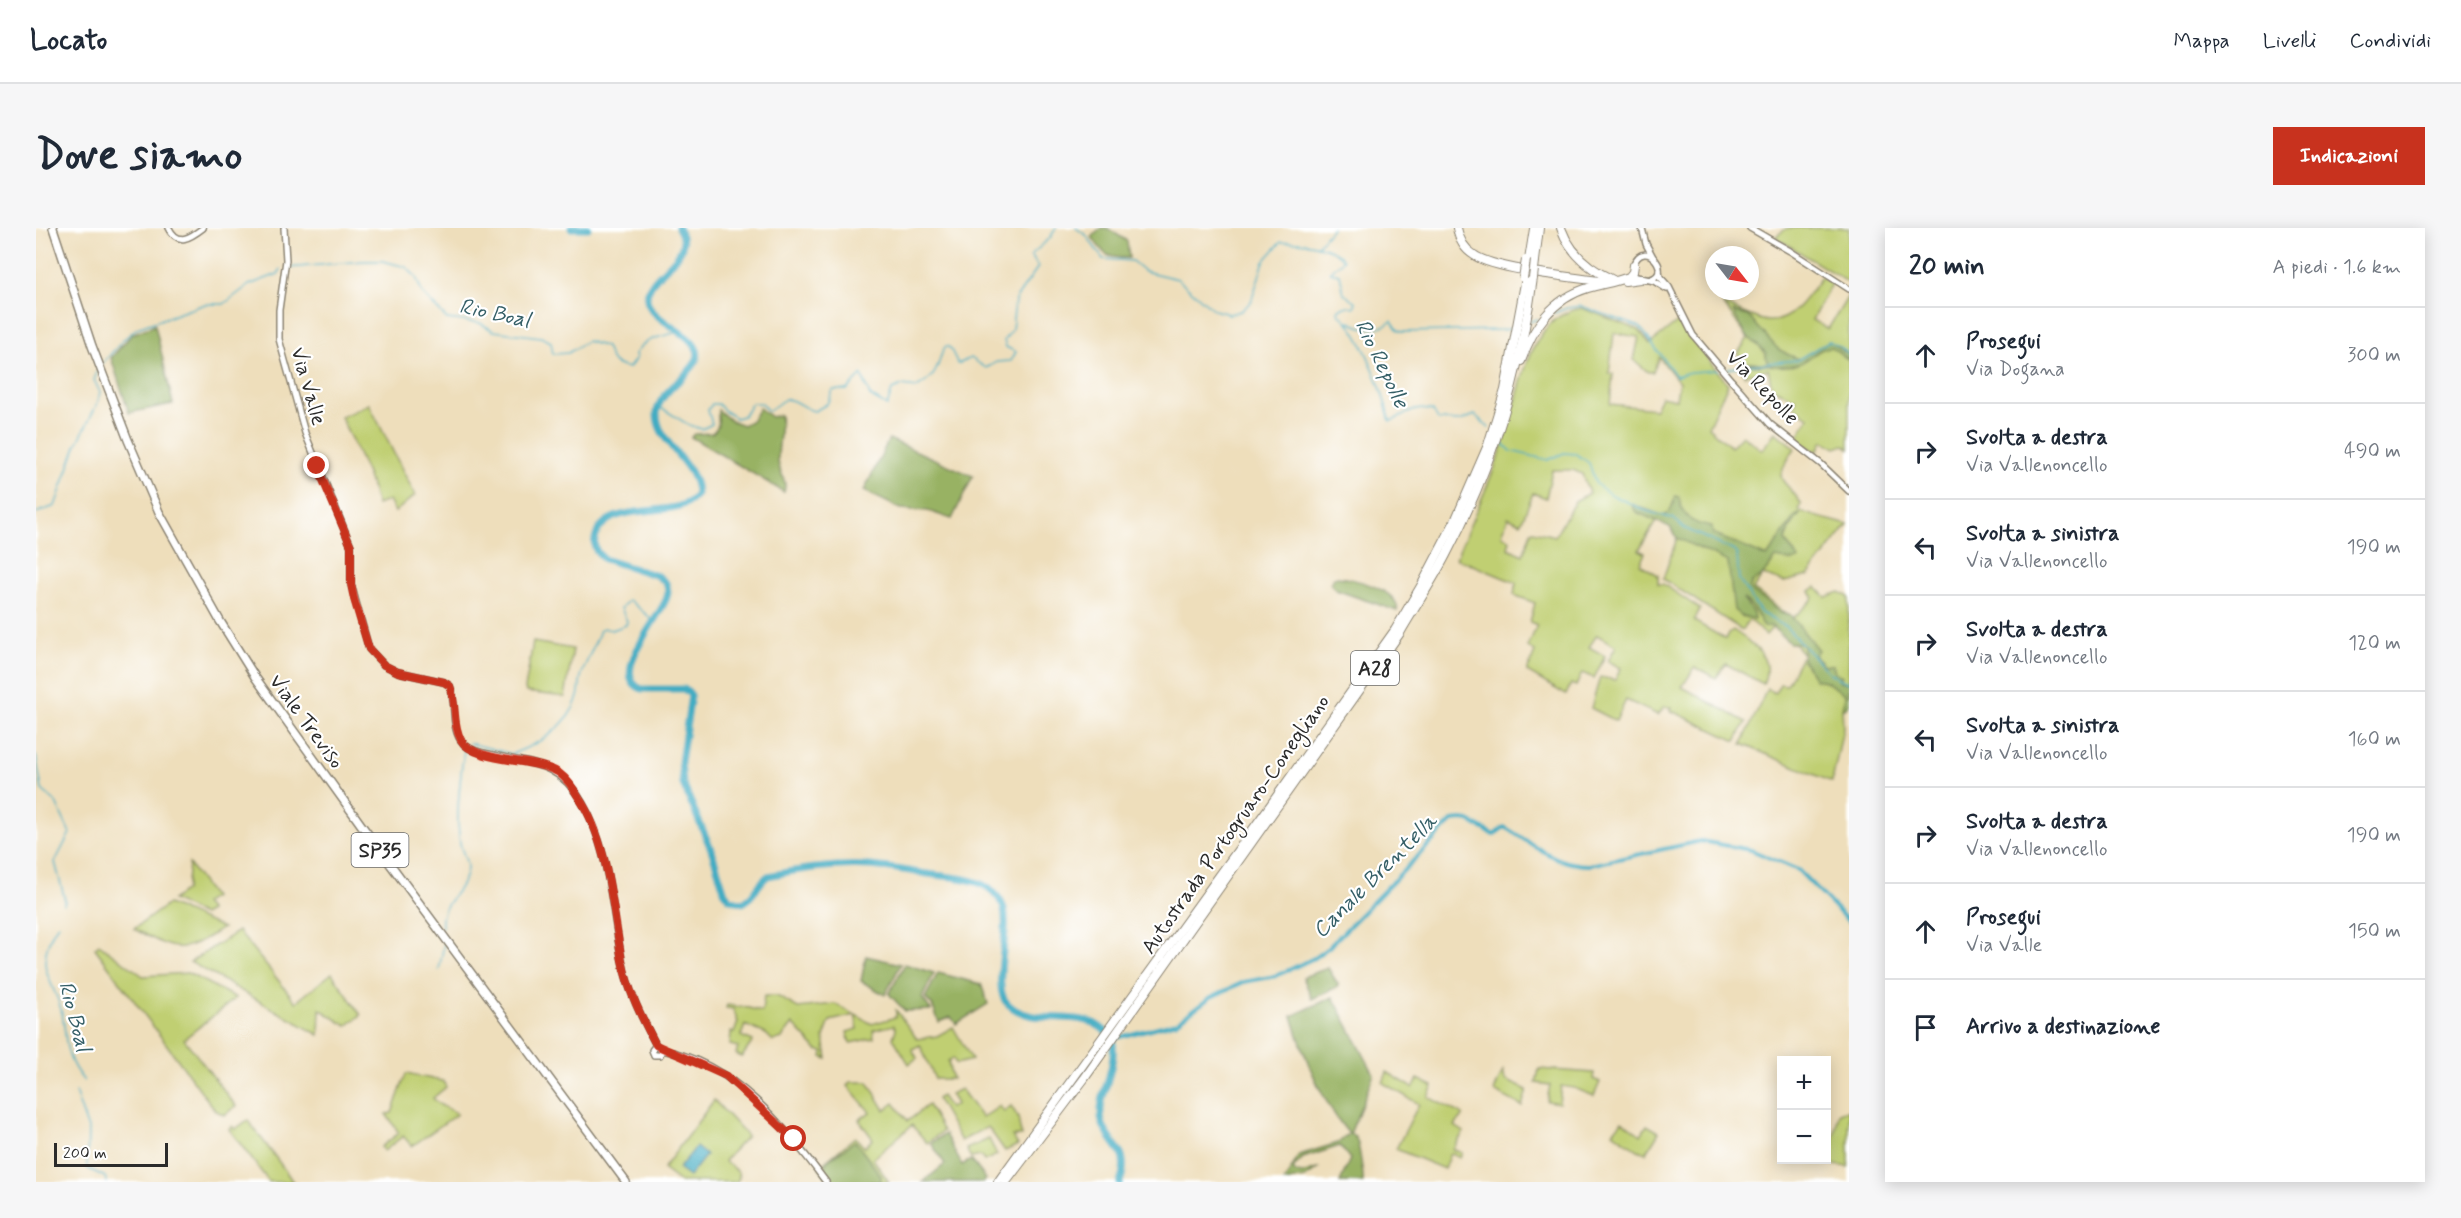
<!DOCTYPE html>
<html lang="it">
<meta charset="utf-8">
<style>
:root{--surface:#fff;--page:#f6f6f7;--text:#1f2937;--muted:#747a83;--line:#e0e1e3;--accent:#c8321e}
body{margin:0;font-family:Mynerve,sans-serif;background:var(--page);color:var(--text)}
.controls{position:absolute;right:18px;bottom:18px;display:grid;overflow:hidden;border-radius:0px;box-shadow:0 3px 15px #0003}
.controls button{width:54px;height:54px;display:grid;place-items:center;padding:0;border:0;border-bottom:2px solid var(--line);background:var(--surface);color:var(--text);font:30px sans-serif}
.compass{position:absolute;left:1669px;top:18px;width:54px;height:54px;border-radius:50%;background:var(--surface);box-shadow:0 3px 15px #0003;rotate:121deg}
.scale{position:absolute;left:18px;bottom:15px;width:114px;box-sizing:border-box;padding-left:6px;border:3px solid #2b2b2b;border-top:0;font-size:16px;line-height:21px;white-space:nowrap;color:#2b2b2b;-webkit-text-stroke:4px #fff;paint-order:stroke}
.stop{position:absolute;width:18px;height:18px;margin:-14px;border:4px solid #c8321e;border-radius:50%;background:#fff}
.stop.end{background:#c8321e;border-color:#fff;box-shadow:0 2px 6px #0008}
.list{margin:0;padding:0;list-style:none}
h2{display:flex;justify-content:space-between;align-items:center;height:78px;margin:0;padding:0 24px;font-size:26px}
h2 small{font-size:20px;font-weight:400;color:var(--muted)}
.list li{display:grid;grid-template-columns:39px 1fr auto;gap:18px;align-items:center;box-sizing:border-box;height:96px;padding:0 24px;border-top:2px solid var(--line)}
.list b{display:block;font-size:22px;white-space:nowrap}
.list p{margin:0;font-size:20px;white-space:nowrap;color:var(--muted)}
.list em{font-size:20px;font-style:normal;color:var(--muted)}
.icon{flex:none;width:33px;height:33px;fill:none;stroke:currentColor;stroke-width:2;stroke-linecap:round;stroke-linejoin:round}
.map{position:relative;flex:none;width:1813px;height:954px;overflow:hidden;border-radius:0px}
header{display:flex;align-items:center;gap:36px;box-sizing:border-box;height:84px;padding:0 30px;background:var(--surface);border-bottom:2px solid var(--line)}
header strong{font-size:28px}
nav{display:flex;gap:33px;margin-inline-start:auto;font-size:21px}
.intro{display:flex;align-items:center;justify-content:space-between;box-sizing:border-box;height:144px;padding:0 36px}
h1{margin:0;font-size:42px}
.button{padding:15px 27px;border-radius:0px;background:var(--accent);color:#fff;font-size:21px;font-weight:700}
main{display:flex;gap:36px;padding:0 36px}
aside{flex:1;background:var(--surface);border-radius:0px;box-shadow:0 3px 15px #0003}
.map>svg:first-child{display:block}
.green{fill:#c0cf72;stroke:#767d4e;stroke-width:1.5;fill-rule:evenodd}
.forest{fill:#98b264;stroke:#626e48;stroke-width:1.5}
.water{fill:#43acc2;stroke:#376c76;stroke-width:1.5}
.lines{fill:none;stroke-linecap:round;stroke-linejoin:round}
.stream{stroke:#43acc2;stroke-width:1.5}
.canal{stroke:#43acc2;stroke-width:4}
.river{stroke:#43acc2;stroke-width:7}
.minor-casing{stroke:#8c8473;stroke-width:8}
.major-casing{stroke:#8c8473;stroke-width:10}
.highway-casing{stroke:#8c8473;stroke-width:10}
.minor{stroke:#fff;stroke-width:5}
.major{stroke:#fff;stroke-width:7}
.highway{stroke:#fff;stroke-width:8}
.highway-bridge-casing{stroke:#8c8473;stroke-width:10;stroke-linecap:butt}
.highway-bridge{stroke:#fff;stroke-width:8}
.route{stroke:#c8321e;stroke-width:8}
.labels{text-anchor:middle;stroke-width:4.5;stroke-linejoin:round;paint-order:stroke}
.shield{fill:#fff;stroke:#6b6b6b;stroke-width:1.5}
.shield-label{font-size:20px;font-weight:bold;fill:#2b2b2b}
.street-label{font-size:21px;fill:#2b2b2b;stroke:#fff}
.water-label{font-size:22px;font-style:italic;fill:#355f67;stroke:#fff}
</style>
<header>
<strong>Locato</strong>
<nav><a>Mappa</a><a>Livelli</a><a>Condividi</a></nav>
</header>
<div class="intro"><h1>Dove siamo</h1><a class="button">Indicazioni</a></div>
<main>
<div class="map">
<svg width="1813" height="954" viewBox="0 0 1813 954">
<rect width="100%" height="100%" fill="#fff"/>
<filter id="ink" filterUnits="userSpaceOnUse"><feTurbulence type="fractalNoise" baseFrequency=".0167" numOctaves="2"/><feDisplacementMap in="SourceGraphic" scale="12" xChannelSelector="R" yChannelSelector="G"/><feConvolveMatrix kernelMatrix="1 2 1 2 8 2 1 2 1" color-interpolation-filters="sRGB"/></filter>
<filter id="wash" filterUnits="userSpaceOnUse"><feTurbulence type="fractalNoise" baseFrequency=".008" numOctaves="4" result="noise"/><feDisplacementMap in="SourceGraphic" scale="24" xChannelSelector="R" yChannelSelector="G"/><feGaussianBlur stdDeviation="1.35" result="paint"/><feColorMatrix in="noise" values="0 0 0 0 0 0 0 0 0 0 0 0 0 0 0 0 0 1.4 0 .05"/><feComposite in="paint" operator="in"/></filter>
<g filter="url(#wash)">
<rect width="100%" height="100%" fill="#eedebb"/>
<!-- green -->
<g class="green">
<polygon points="1751,0 1813,0 1813,55 1739,9"/>
<path d="M1785,49L1795,56L1776,92L1792,101L1813,67V221L1808,217L1800,220L1787,213L1781,224L1760,212L1773,189L1758,179L1760,171L1736,160L1732,141L1708,147L1702,125L1712,110L1687,76C1699,81 1720,92 1732,93C1756,95 1773,66 1785,49Z"/>
<path d="M1546,80L1603,102L1614,116L1642,94L1692,156L1672,199L1695,219L1706,207L1726,222L1739,204L1759,220C1736,256 1744,245 1765,275L1763,282C1772,288 1800,293 1812,297L1772,348L1748,354L1727,347L1717,361L1756,391L1778,370L1774,363L1780,359L1790,369L1804,364L1813,369V468L1806,479L1807,501L1796,554L1706,516L1731,461L1739,465L1744,456L1751,457L1767,426L1753,409L1736,400L1730,407L1713,392L1706,402L1627,351L1641,310L1634,298L1620,293L1603,322L1609,325L1604,336L1622,347V356H1627L1664,381L1658,393L1689,411L1697,402C1716,415 1739,429 1727,456L1690,436L1680,450L1659,439L1646,459L1710,494L1700,513L1634,482L1635,479H1628L1622,487L1590,472L1580,493L1555,480L1564,449L1579,452L1585,440L1572,433L1580,418L1561,407L1553,419L1569,428L1558,450L1546,445L1540,458L1535,456L1530,467L1491,444L1499,424L1492,419L1501,397L1494,394L1499,375L1478,367L1480,355L1420,330C1436,291 1456,251 1469,211C1481,177 1485,137 1505,107C1515,92 1528,83 1546,80ZM1578,105L1603,109L1598,132L1612,144H1617L1623,129L1643,154L1640,171L1625,168L1619,181L1574,176L1577,146H1573ZM1516,242H1537L1546,246L1553,265L1539,273L1519,308L1497,303L1495,304L1487,327L1472,320L1474,312L1466,307L1472,289L1485,295L1497,265L1510,270Z"/>
<polygon points="333,176 379,267 359,284 353,272 341,277 332,248 305,189"/>
<polygon points="497,414 537,421 529,469 490,464 489,461"/>
<polygon points="153,636 177,669 168,676 174,683 167,687 136,672 150,662"/>
<path d="M132,676L187,700C144,727 142,724 98,701Z"/>
<polygon points="202,703 260,774 296,745 325,787 311,798 284,781 283,807 154,734"/>
<polygon points="63,716 107,748 152,745 200,770 148,811 200,878 188,887 179,882 59,720"/>
<polygon points="728,768 741,768 762,780 799,776 836,796 860,789 860,782 881,811 901,808 917,799 936,832 920,836 917,830 912,833 916,851 899,851 884,817 876,821 881,830 873,836 857,810 860,801 858,797 837,802 838,810 814,815 811,804 822,801 819,787 794,793 788,809 791,831 786,829 787,824 781,822 757,796 746,810 737,813 730,806 709,797 705,808 717,813 706,829 700,826 702,819 694,817 695,804 698,805 702,794 697,781 690,780 691,777 713,780 726,784"/>
<polygon points="1503,841 1558,845 1557,851 1564,854 1558,868 1538,860 1525,858 1523,875 1511,873 1514,857 1500,855"/>
<polygon points="1467,843 1469,852 1491,862 1486,878 1458,863"/>
<polygon points="1351,844 1377,860 1382,851 1397,858 1392,869 1427,887 1419,898 1428,904 1417,921 1426,925 1424,930 1414,925 1408,941 1360,921 1383,876 1347,855"/>
<path d="M370,846L407,853L410,859L397,870C406,882 413,878 421,886L376,918L367,908L348,923L345,919L363,905L350,886L356,885Z"/>
<polygon points="815,854 832,854 849,882 858,875 872,893 892,877 907,903 891,915 876,897 837,931 853,954 794,954 783,939 819,909 828,919 837,911 823,892 834,884 812,858"/>
<polygon points="925,861 946,890 964,878 968,884 975,878 982,889 985,908 976,908 982,917 969,923 952,899 925,913 901,871 905,868 913,880 920,876 914,866"/>
<polygon points="678,872 711,908 688,933 702,944 703,950 700,954 644,954 627,941"/>
<polygon points="1813,881 1813,939 1775,934 1794,929 1803,885"/>
<polygon points="212,892 251,945 257,954 233,954 193,901 196,898 199,901"/>
<polygon points="1586,893 1605,907 1611,897 1623,904 1610,925 1602,922 1577,904"/>
<polygon points="953,911 961,927 948,933 945,928 935,930 930,921"/>
</g>
<!-- forest -->
<g class="forest">
<path d="M1065,0H1071L1091,13L1093,30C1070,30 1069,28 1056,9Z"/>
<path d="M1697,84L1712,88L1742,121L1753,127L1763,131L1793,113L1813,127V132L1795,119C1784,120 1779,126 1770,132C1759,140 1741,139 1728,136C1724,138 1714,139 1710,135H1732L1729,124L1710,107Z"/>
<polygon points="119,97 137,176 93,185 75,130 96,106"/>
<path d="M723,180L735,189L744,187C746,203 742,216 742,231C742,244 752,251 748,264L655,209L658,206L676,205C686,196 681,193 682,182L694,192L707,197L716,192Z"/>
<polygon points="853,211 937,248 916,291 892,283 865,281 828,263"/>
<path d="M1640,268L1643,269C1647,290 1656,296 1676,299L1677,306L1731,329L1759,288L1764,286L1753,301L1749,313L1763,331L1755,333L1740,330L1726,348L1716,354L1713,361L1745,385L1755,388L1782,422L1778,427L1788,437H1797L1799,445L1806,448L1804,453L1813,455V476L1807,482L1809,466L1789,453L1779,451L1767,432V419L1763,415H1754L1735,398L1728,399C1722,389 1717,377 1707,371L1717,385L1718,391L1705,388L1698,382L1692,334L1641,310L1634,299L1600,284L1595,276L1628,288L1634,283Z"/>
<path d="M1299,349C1315,349 1365,362 1361,383L1300,362L1294,355Z"/>
<polygon points="830,728 865,736 849,767 825,753"/>
<polygon points="869,736 898,745 886,770 895,782 869,783 853,766"/>
<polygon points="1292,740 1303,758 1276,771 1267,749"/>
<polygon points="902,745 945,756 952,776 920,796 915,789 903,794 896,777 889,770"/>
<path d="M1297,769L1338,846L1314,906C1318,908 1319,908 1321,913C1323,918 1328,949 1327,954H1304L1314,931L1304,918L1267,930L1258,939V944L1266,946L1284,940L1269,950L1248,954L1263,927L1302,915L1313,906C1286,874 1268,829 1256,788Z"/>
<polygon points="909,906 926,937 935,932 950,951 948,954 887,954 909,936 895,915"/>
<polygon points="819,913 845,948 845,954 797,954 787,942 791,933"/>
</g>
<!-- water -->
<polygon class="water" points="660,919 670,927 653,949 642,941"/>
<g class="lines">
<!-- stream -->
<g class="stream">
<path d="M1040,0L1050,7L1067,31L1096,33L1108,43L1142,51L1178,82L1193,86L1205,83L1215,74L1228,33L1245,14C1260,12 1300,18 1307,32L1294,44L1304,46L1308,66L1320,74L1318,79L1312,78L1303,81L1302,84C1305,88 1309,90 1312,94C1331,118 1347,164 1354,193C1371,189 1374,177 1397,183L1402,192L1424,193L1439,187L1453,200"/>
<polyline points="1281,18 1296,0"/>
<path d="M252,40L327,33H347L370,39L380,49L386,65L411,91L444,95L458,103L505,109L515,114L517,126L532,125L551,113L570,119C576,135 575,136 593,140L600,130L599,126C608,110 625,109 642,104"/>
<polyline points="1518,85 1531,80 1545,78 1604,99 1640,148 1654,144 1682,142"/>
<path d="M1312,93C1329,102 1340,104 1356,93L1362,102L1366,104L1466,102L1477,100"/>
<polyline points="1492,94 1502,91"/>
<polyline points="66,136 88,111 101,100 169,76 188,76 213,57 242,46 245,41"/>
<polyline points="1691,141 1705,138 1761,132 1793,113 1806,120 1813,127"/>
<path d="M622,179C638,185 648,198 666,201L676,196L672,182L676,176H682L690,184L700,190L707,188L716,175H725L732,183L749,171C761,171 768,182 779,183L791,176L797,162H811L826,147L834,168L851,178L856,162L866,158L881,160C888,155 896,151 900,142C904,134 904,125 910,118L914,120L922,136L935,130L950,140L961,134L975,133L980,124L970,119L968,112L976,102L979,72L1002,39L995,27L1014,10L1020,0"/>
<polyline points="1463,211 1475,223 1512,232 1528,225 1540,226 1553,235 1560,256 1574,266 1608,282 1638,291 1648,300 1698,323 1701,327 1703,352 1725,385 1750,399 1794,446 1813,455"/>
<polyline points="0,285 19,278 40,218 62,174 64,164 58,152 62,142"/>
<path d="M433,515L476,526C505,515 532,499 542,469C544,462 543,453 546,446C551,431 559,417 564,402L567,400L576,402L590,397L591,393L585,380L593,372L617,392"/>
<polyline points="0,528 6,562 19,573 34,605 19,634 29,672 28,676"/>
<path d="M22,696C14,708 9,720 9,735C10,749 19,762 23,775C34,807 23,824 48,853"/>
<path d="M406,699C403,676 425,666 430,646C433,635 428,629 425,619C423,613 423,603 422,596C421,572 425,546 428,522"/>
<polyline points="403,742 408,716"/>
<polyline points="39,864 52,901 51,940 69,949 71,954"/>
</g>
<!-- canal -->
<path class="canal" d="M1080,810L1141,794L1175,769L1208,754L1240,748L1278,730L1293,719L1416,593L1426,592L1433,593L1458,607L1468,599C1497,615 1519,638 1554,637L1665,613L1715,622L1762,642L1813,694"/>
<!-- river -->
<g class="river">
<polyline points="535,0 552,0"/>
<path d="M642,0C662,30 612,43 611,70C611,91 654,103 661,122C668,142 622,160 621,185C620,215 661,235 661,266C644,295 568,268 559,311C557,320 561,325 568,331L622,348L630,355C632,360 633,364 631,369C625,389 571,447 606,461H648L655,467L645,534L647,556L675,621L689,665L694,671L707,675C718,669 722,655 732,648C764,641 800,636 833,638C852,639 872,643 891,646C918,650 955,648 967,678C976,703 954,761 972,776C993,796 1026,786 1051,793C1062,795 1070,803 1077,811C1077,818 1078,827 1076,834C1074,853 1061,875 1066,894C1074,919 1096,922 1084,954"/>
</g>
</g>
</g>
<g filter="url(#ink)">
<g class="lines">
<defs>
<g id="minor">
<path d="M133,0C142,18 154,10 167,0"/>
<path d="M248,0L250,32L243,82V111L269,205L315,318V356L333,421L348,437L362,444L408,454L414,458C421,475 414,502 427,515C434,523 447,525 457,527C497,536 523,535 546,574C574,621 575,680 586,732C592,763 606,790 620,817L626,822C698,834 750,900 790,954"/>
<polyline points="1606,0 1610,16 1617,29"/>
<polyline points="1714,0 1754,23 1813,61"/>
<path d="M1597,38C1608,5 1643,51 1608,52"/>
<polyline points="1623,42 1624,49 1633,59 1657,107 1695,152 1734,196 1785,236 1813,263"/>
<polyline points="1601,49 1618,53 1631,61"/>
<polyline points="620,817 616,822 618,827 624,827 626,822"/>
</g>
<polyline id="major" points="17,0 56,118 92,212 123,284 184,393 219,449 326,598 590,954"/>
<g id="highway">
<path d="M1421,0C1423,11 1428,21 1438,27C1458,42 1543,50 1571,54"/>
<path d="M1525,0C1534,25 1553,41 1577,52"/>
<polyline points="1493,32 1498,1"/>
<polyline points="1499,33 1503,0"/>
<polyline points="1589,53 1604,51"/>
<path d="M1485,133C1497,99 1516,71 1552,60C1566,56 1579,54 1593,49L1597,44L1598,37"/>
<polyline points="962,954 1236,575 1359,402 1385,358 1419,293 1452,217 1469,162 1490,50"/>
<path d="M970,954L1048,851L1364,405C1379,379 1396,354 1410,327C1456,240 1484,147 1497,50"/>
</g>
</defs>
<!-- minor casing -->
<use href="#minor" class="minor-casing"/>
<!-- major casing -->
<use href="#major" class="major-casing"/>
<!-- highway casing -->
<use href="#highway" class="highway-casing"/>
<!-- minor -->
<use href="#minor" class="minor"/>
<!-- major -->
<use href="#major" class="major"/>
<!-- highway -->
<use href="#highway" class="highway"/>
<defs>
<g id="highway-bridge">
<polyline points="1487,50 1490,32"/>
<polyline points="1497,50 1499,33"/>
</g>
</defs>
<!-- highway-bridge casing -->
<use href="#highway-bridge" class="highway-bridge-casing"/>
<!-- highway-bridge -->
<use href="#highway-bridge" class="highway-bridge"/>
</g>
</g>
<g class="lines" filter="url(#ink)">
<!-- route -->
<path class="route" d="M281,238L315,318V356L318,371L333,421L348,437L362,444L408,454L414,458C421,475 416,496 425,512C438,535 500,530 523,545C531,551 538,561 543,570C573,615 576,680 586,732C592,763 606,790 620,817L690,848L758,911"/>
</g>
<g class="labels">
<!-- shield labels -->
<g class="shield">
<rect x="1315" y="423" width="48" height="34" rx="4.5"/>
<rect x="315.5" y="605" width="57" height="34" rx="4.5"/>
</g>
<g class="shield-label">
<text x="1339" y="447">A28</text>
<text x="344" y="629">SP35</text>
</g>
<!-- street labels -->
<g class="street-label">
<text transform="translate(273 158) rotate(74)" y="7">Via Valle</text>
<text transform="translate(1727 159) rotate(46)" y="7">Via Repolle</text>
<text transform="translate(271 493) rotate(54)" y="7">Viale Treviso</text>
<text transform="translate(1199 596) rotate(-55)" y="7">Autostrada Portogruaro-Conegliano</text>
</g>
<!-- water labels -->
<g class="water-label">
<text transform="translate(459 84) rotate(12)" y="8">Rio Boal</text>
<text transform="translate(1347 135) rotate(64)" y="8">Rio Repolle</text>
<text transform="translate(1338 647) rotate(-45)" y="8">Canale Brentella</text>
<text transform="translate(40 788) rotate(75)" y="8">Rio Boal</text>
</g>
</g>
</svg>
<div class="controls">
<button>+</button>
<button>−</button>
</div>
<svg class="compass" viewBox="-18 -18 36 36"><path d="M0-13l5 13h-10z" fill="#e53935"/><path d="M0 13l5-13h-10z" fill="#747a83"/></svg>
<div class="scale">200 m</div>
<div class="stop" style="left:758px;top:911px"></div>
<div class="stop end" style="left:281px;top:238px"></div>
</div>
<aside>
<h2>20 min<small>A piedi · 1.6 km</small></h2>
<ul class="list">
<li><svg class="icon" aria-label="ahead" viewBox="0 0 24 24"><path d="M12 20V5M6 11l6-6 6 6"/></svg><div><b>Prosegui</b><p>Via Dogana</p></div><em>300 m</em></li>
<li><svg class="icon" aria-label="right" viewBox="0 0 24 24"><path d="M7 20v-9h11M14 6l5 5-5 5"/></svg><div><b>Svolta a destra</b><p>Via Vallenoncello</p></div><em>490 m</em></li>
<li><svg class="icon" aria-label="left" viewBox="0 0 24 24"><path d="M17 20v-9H6M10 6l-5 5 5 5"/></svg><div><b>Svolta a sinistra</b><p>Via Vallenoncello</p></div><em>190 m</em></li>
<li><svg class="icon" aria-label="right" viewBox="0 0 24 24"><path d="M7 20v-9h11M14 6l5 5-5 5"/></svg><div><b>Svolta a destra</b><p>Via Vallenoncello</p></div><em>120 m</em></li>
<li><svg class="icon" aria-label="left" viewBox="0 0 24 24"><path d="M17 20v-9H6M10 6l-5 5 5 5"/></svg><div><b>Svolta a sinistra</b><p>Via Vallenoncello</p></div><em>160 m</em></li>
<li><svg class="icon" aria-label="right" viewBox="0 0 24 24"><path d="M7 20v-9h11M14 6l5 5-5 5"/></svg><div><b>Svolta a destra</b><p>Via Vallenoncello</p></div><em>190 m</em></li>
<li><svg class="icon" aria-label="ahead" viewBox="0 0 24 24"><path d="M12 20V5M6 11l6-6 6 6"/></svg><div><b>Prosegui</b><p>Via Valle</p></div><em>150 m</em></li>
<li><svg class="icon" aria-label="arrive" viewBox="0 0 24 24"><path d="M6 21V4h12l-3 4 3 4H6"/></svg><div><b>Arrivo a destinazione</b></div></li>
</ul>
</aside>
</main>
